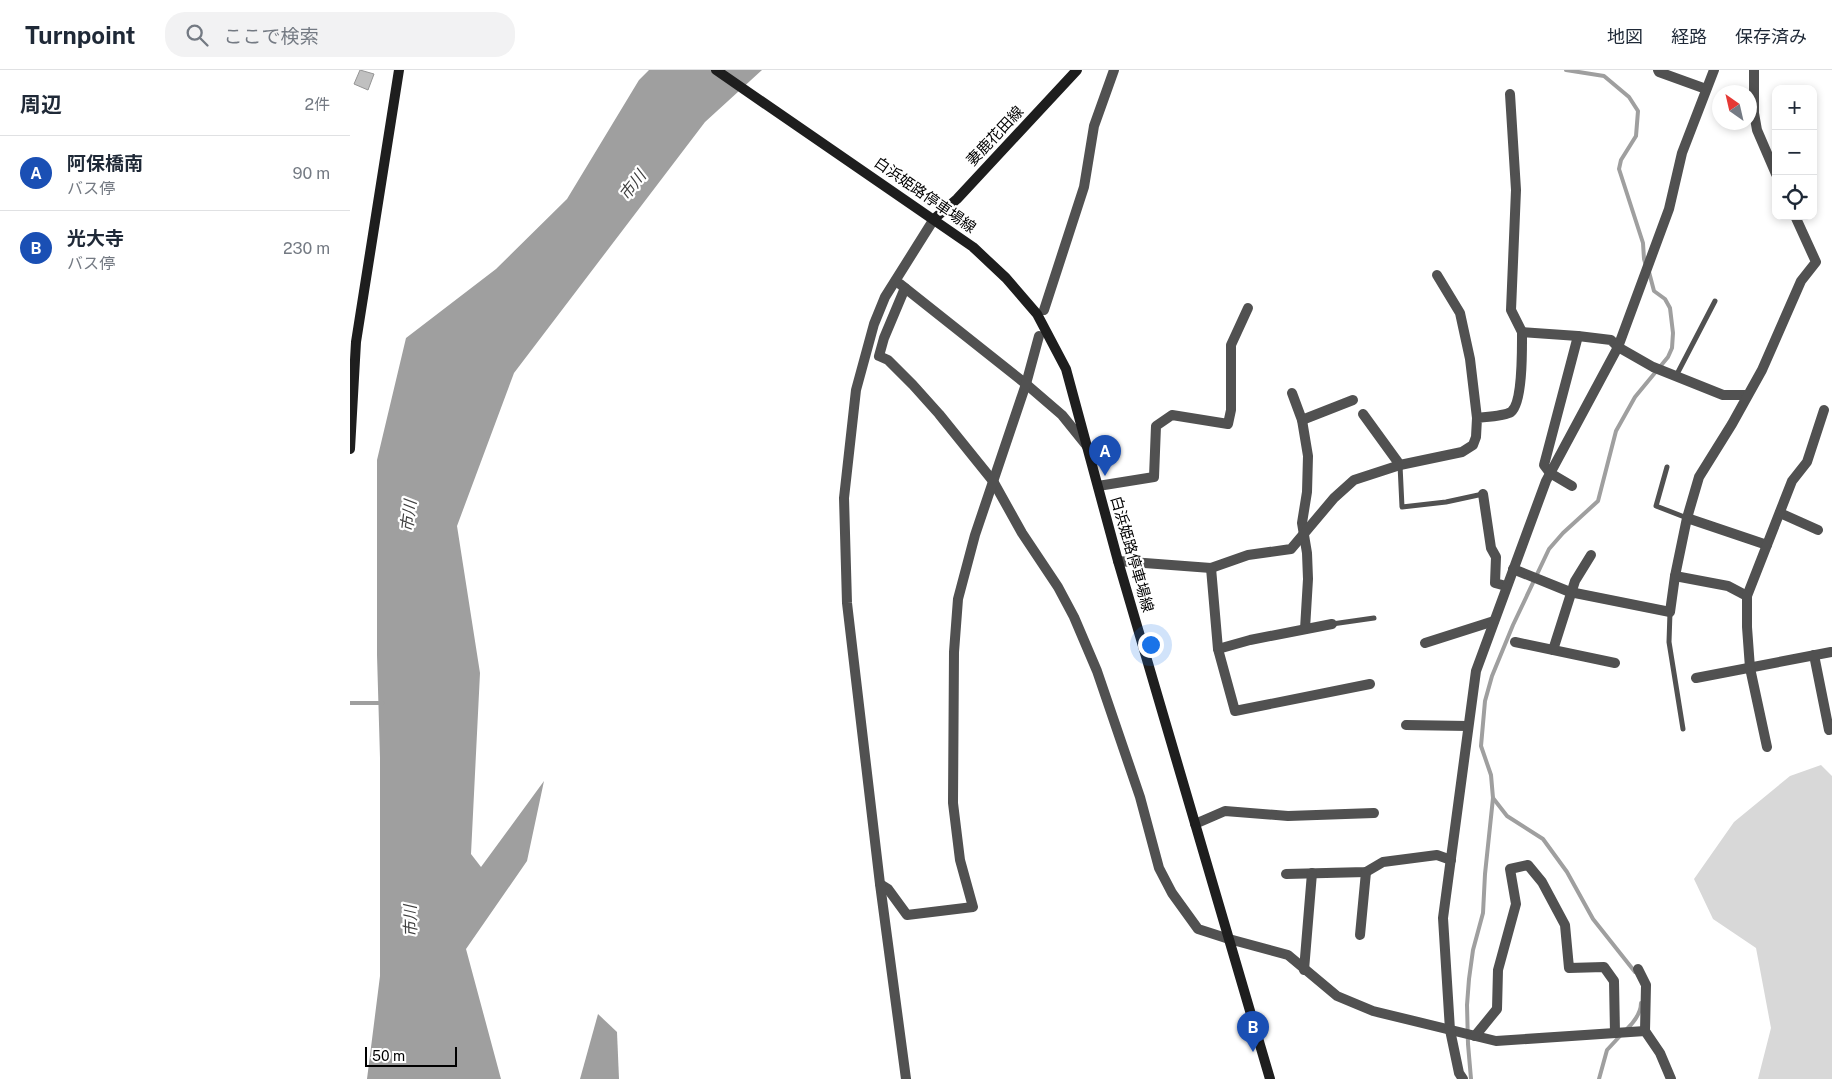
<!DOCTYPE html>
<html lang="ja">
<meta charset="utf-8">
<style>
:root{--surface:#fff;--page:#f2f2f3;--text:#1f2937;--muted:#747a83;--line:#e0e1e3;--accent:#7c3aed}
body{margin:0;font-family:"Public Sans","Noto Sans JP",sans-serif;background:var(--page);color:var(--text)}
.controls{position:absolute;right:15px;top:15px;display:grid;overflow:hidden;border-radius:10px;box-shadow:0 2px 8px #0003}
.controls button{width:45px;height:45px;display:grid;place-items:center;padding:0;border:0;border-bottom:1px solid var(--line);background:var(--surface);color:var(--text);font:25px sans-serif}
.compass{position:absolute;left:1362px;top:15px;width:45px;height:45px;border-radius:50%;background:var(--surface);box-shadow:0 2px 8px #0003;rotate:326deg}
.scale{position:absolute;left:15px;bottom:12px;width:92px;box-sizing:border-box;padding-left:5px;border:2px solid #000;border-top:0;font-size:14px;line-height:18px;white-space:nowrap;color:#000;-webkit-text-stroke:4px #fff;paint-order:stroke}
.you{position:absolute;left:800px;top:574px;width:18px;height:18px;margin:-12px;border:4px solid #fff;border-radius:50%;background:#1a73e8;box-shadow:0 0 0 8px #1a73e833}
.badge{display:grid;place-items:center;width:32px;height:32px;border-radius:50%;background:var(--accent);color:#fff;font-size:16px;font-weight:700}
.pin{position:absolute;translate:-50% -41px;filter:drop-shadow(0 1px 2px #0008)}
.pin::after{content:'';position:absolute;top:26px;width:18px;height:15px;background:inherit;clip-path:polygon(0 0,100% 0,50% 100%)}
.list{margin:0;padding:0;list-style:none}
h2{display:flex;justify-content:space-between;align-items:center;height:65px;margin:0;padding:0 20px;font-size:21px}
h2 small{font-size:16px;font-weight:400;color:var(--muted)}
.list li{display:grid;grid-template-columns:32px 1fr auto;gap:15px;align-items:center;box-sizing:border-box;height:75px;padding:0 20px;border-top:1px solid var(--line)}
.list b{display:block;font-size:19px;white-space:nowrap}
.list p{margin:0;font-size:16px;white-space:nowrap;color:var(--muted)}
.list em{font-size:16px;font-style:normal;color:var(--muted)}
.icon{flex:none;width:28px;height:28px;fill:none;stroke:currentColor;stroke-width:2;stroke-linecap:round;stroke-linejoin:round}
.map{position:relative;flex:none;width:1482px;height:1009px;overflow:hidden}
header{display:flex;align-items:center;gap:30px;box-sizing:border-box;height:70px;padding:0 25px;background:var(--surface);border-bottom:1px solid var(--line)}
header strong{font-size:24px}
nav{display:flex;gap:28px;margin-inline-start:auto;font-size:18px}
.search{width:350px;height:45px;background:var(--page);display:flex;align-items:center;gap:12px;box-sizing:border-box;padding:0 18px;border-radius:20px;color:var(--muted);font-size:19px}
main{display:flex}
aside{flex:1;background:var(--surface)}
.map>svg:first-child{display:block}
.green{fill:#d8d8d8}
.water{fill:#9f9f9f}
.lines{fill:none;stroke-linecap:round;stroke-linejoin:round}
.stream{stroke:#9f9f9f;stroke-width:4}
.building{fill:#c0c0c0;stroke:#959595}
.lane{stroke:#515151;stroke-width:5}
.street{stroke:#515151;stroke-width:10}
.secondary{stroke:#1e1e1e;stroke-width:10}
.labels{text-anchor:middle;stroke-width:4.5;stroke-linejoin:round;paint-order:stroke}
.street-label{font-size:15px;fill:#000;stroke:#fff}
.water-label{font-size:16px;font-style:italic;fill:#404040;stroke:#fff}
</style>
<header>
<strong>Turnpoint</strong>
<div class="search"><svg class="icon" aria-label="search" viewBox="0 0 24 24"><circle cx="10" cy="10" r="6"/><path d="M15 15l6 6"/></svg>ここで検索</div>
<nav><a>地図</a><a>経路</a><a>保存済み</a></nav>
</header>
<main>
<aside>
<h2>周辺<small>2件</small></h2>
<ul class="list">
<li><span class="badge" style="background:#1a4fb4">A</span><div><b>阿保橋南</b><p>バス停</p></div><em>90 m</em></li>
<li><span class="badge" style="background:#1a4fb4">B</span><div><b>光大寺</b><p>バス停</p></div><em>230 m</em></li>
</ul>
</aside>
<div class="map">
<svg width="1482" height="1009" viewBox="0 0 1482 1009">
<rect width="100%" height="100%" fill="#fff"/>
<!-- green -->
<polygon class="green" points="1471,695 1482,706 1482,1009 1408,1009 1421,958 1406,878 1363,849 1344,809 1384,752 1440,706"/>
<!-- water -->
<g class="water">
<polygon points="299,0 412,0 355,52 164,303 107,456 130,603 121,784 131,797 194,711 177,791 116,879 151,1009 17,1009 30,906 30,688 27,585 27,390 56,268 146,199 217,129 289,10"/>
<polygon points="248,944 267,962 269,1009 230,1009"/>
</g>
<g class="lines">
<!-- stream -->
<g class="stream">
<polyline points="1216,0 1254,6 1279,27 1288,41 1286,66 1271,90 1269,99 1293,173 1294,189 1296,196"/>
<polyline points="0,633 33,633"/>
<polyline points="1143,728 1157,746 1193,769 1217,802 1243,849 1285,902"/>
<path d="M1277,959C1284,952 1291,943 1291,933"/>
<polyline points="1121,1009 1118,974 1117,935 1119,909 1123,880 1133,843 1135,804 1143,728 1141,705 1131,676 1135,631 1142,606 1163,555 1199,479 1213,463 1248,431 1266,361 1285,327 1318,287 1322,278 1323,263 1320,238 1315,229 1304,221 1299,202"/>
<polyline points="1249,1009 1257,980 1270,966"/>
</g>
</g>
<!-- building -->
<polygon class="building" points="10,0 24,4 18,20 4,14"/>
<g class="lines">
<!-- lane -->
<g class="lane">
<polyline points="1326,306 1365,231"/>
<polyline points="1050,395 1052,437 1096,432 1133,424"/>
<polyline points="1317,397 1306,436 1337,448"/>
<polyline points="1320,542 1319,572 1333,659"/>
<polyline points="982,554 1024,548"/>
</g>
<!-- street -->
<g class="street">
<polyline points="1308,0 1309,2 1356,19"/>
<polyline points="1404,0 1404,43 1407,60 1426,104"/>
<polyline points="1160,24 1166,120 1161,240 1172,262"/>
<polyline points="1087,205 1110,243 1120,289 1127,348"/>
<polyline points="550,214 676,314 712,345 737,376"/>
<polyline points="555,218 534,268 529,286 538,290 563,315 589,344 643,411 672,463 708,517 724,547 747,601 790,727 809,798 822,823 848,859 879,869 938,885 987,926 1023,941 1146,971 1295,961"/>
<polyline points="694,240 734,117 744,56 764,0"/>
<polyline points="942,323 952,350 958,386 957,422 952,453 957,483 958,509 955,559"/>
<polyline points="1013,344 1050,395"/>
<polyline points="952,350 1003,330"/>
<polyline points="748,416 804,407 806,356 822,345 878,354 881,340 881,275 898,238"/>
<polyline points="1222,416 1200,403 1194,395 1228,266"/>
<polyline points="1133,424 1141,478 1146,487 1145,513 1156,516"/>
<polyline points="1430,443 1468,460"/>
<polyline points="1337,448 1417,475"/>
<path d="M768,491L861,498L898,485L941,479L984,428L1004,410L1050,395L1112,382L1123,375L1126,367L1127,348C1135,347 1155,346 1161,342C1173,333 1172,277 1172,262L1228,266L1261,270L1268,277L1303,297L1373,325H1397"/>
<polyline points="861,498 868,579 885,641 1020,614"/>
<polyline points="1163,499 1220,522 1320,542 1325,506 1337,448 1349,407 1382,354 1412,300 1451,211 1466,192 1445,146"/>
<polyline points="1325,506 1378,516 1397,526"/>
<polyline points="1165,572 1265,593"/>
<polyline points="1075,573 1144,551"/>
<polyline points="868,579 900,570 982,554"/>
<polyline points="1203,580 1225,511 1241,485"/>
<polyline points="1464,585 1479,660 1482,659"/>
<polyline points="1346,608 1481,582"/>
<polyline points="1056,655 1118,656"/>
<polyline points="1417,677 1400,598 1397,557 1397,526 1442,411 1457,392 1474,340"/>
<polyline points="845,754 875,741 938,746 1024,743"/>
<polyline points="936,804 1016,802 1033,792 1087,785 1101,790"/>
<polyline points="530,814 538,819 557,845 623,837 610,790 603,733 604,582 608,529 625,465 676,314 689,266"/>
<polyline points="1010,865 1016,802"/>
<polyline points="1288,899 1296,915 1295,961 1310,983 1321,1009"/>
<polyline points="954,900 962,803"/>
<polyline points="1125,966 1147,939 1148,900 1166,834 1160,799 1178,795 1192,812 1215,855 1219,898 1254,897 1264,911 1265,963"/>
<polyline points="556,1009 530,814 497,533 494,428 506,320 524,254 535,227 584,149"/>
<polyline points="1113,1009 1109,1003 1100,960 1093,848 1126,601 1196,411 1268,277 1319,139 1332,83 1364,0"/>
</g>
<!-- secondary -->
<g class="secondary">
<polyline points="366,0 623,177 656,208 687,244 716,299 768,491 920,1009"/>
<polyline points="584,149 607,129 727,0"/>
<polyline points="0,379 6,272 49,0"/>
</g>
</g>
<g class="labels">
<!-- street labels -->
<g class="street-label">
<text transform="translate(645 66) rotate(-47)" y="5">妻鹿花田線</text>
<text transform="translate(575 125) rotate(35)" y="5">白浜姫路停車場線</text>
<text transform="translate(782 484) rotate(74)" y="5">白浜姫路停車場線</text>
</g>
<!-- water labels -->
<g class="water-label">
<text transform="translate(282 115) rotate(-52)" y="6">市川</text>
<text transform="translate(58 446) rotate(-83)" y="6">市川</text>
<text transform="translate(60 851) rotate(-91)" y="6">市川</text>
</g>
</g>
</svg>
<div class="controls">
<button>+</button>
<button>−</button>
<button><svg class="icon" aria-label="locate" viewBox="0 0 24 24"><circle cx="12" cy="12" r="6"/><path d="M12 2v4M12 18v4M2 12h4M18 12h4"/></svg></button>
</div>
<svg class="compass" viewBox="-18 -18 36 36"><path d="M0-13l5 13h-10z" fill="#e53935"/><path d="M0 13l5-13h-10z" fill="#747a83"/></svg>
<div class="scale">50 m</div>
<div class="you"></div>
<div class="pin badge" style="left:755px;top:406px;background:#1a4fb4">A</div>
<div class="pin badge" style="left:903px;top:982px;background:#1a4fb4">B</div>
</div>
</main>
